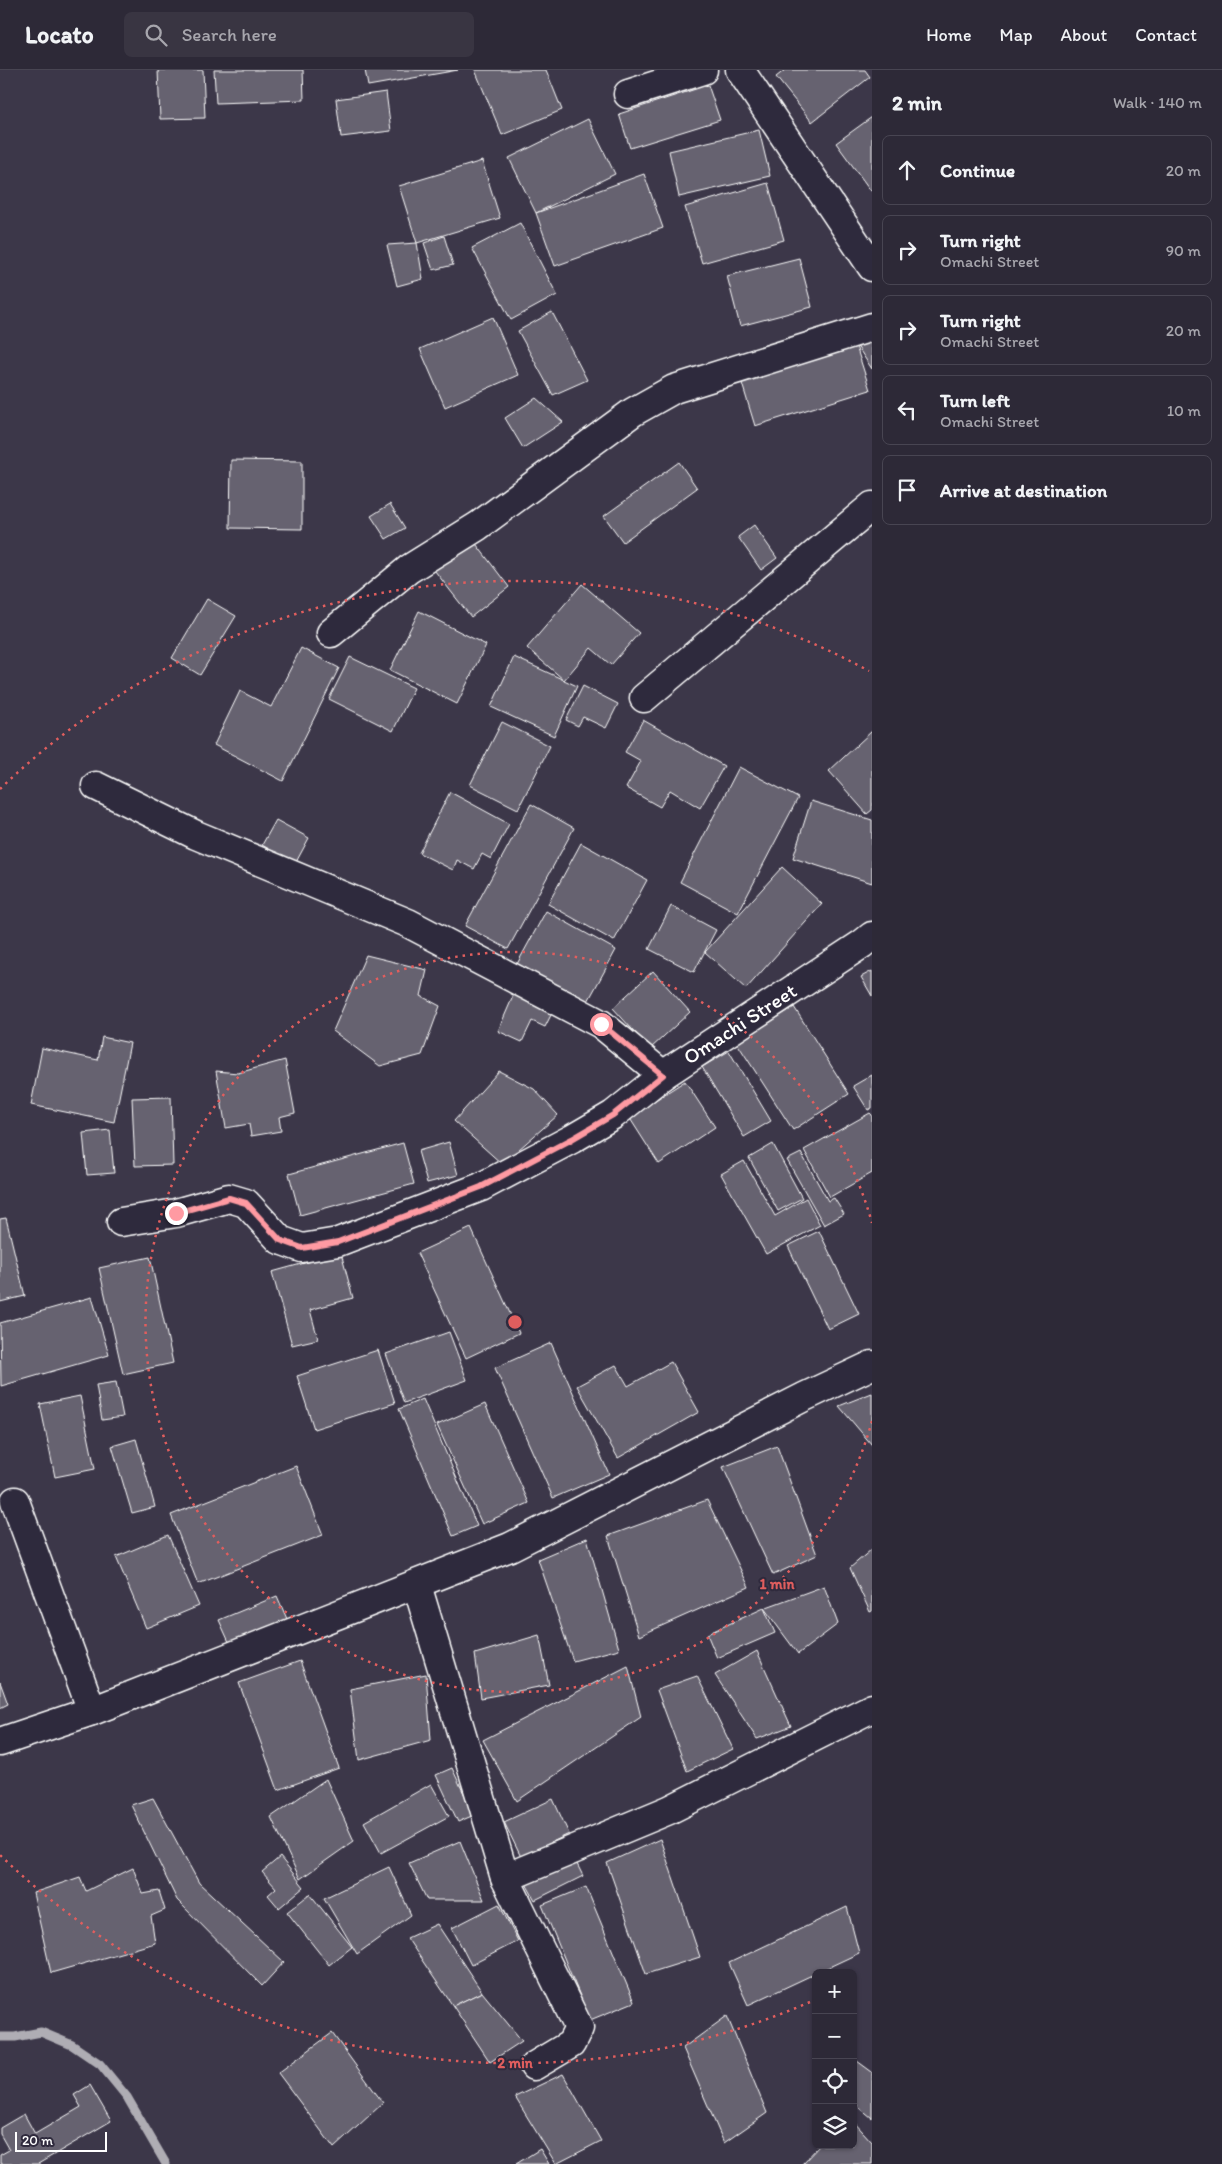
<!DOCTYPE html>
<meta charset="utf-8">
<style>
:root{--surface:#2d2937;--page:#393542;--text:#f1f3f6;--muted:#a7a6ad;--line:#484552}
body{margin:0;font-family:Itim,sans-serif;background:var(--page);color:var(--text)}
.controls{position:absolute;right:15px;bottom:15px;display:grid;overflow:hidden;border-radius:8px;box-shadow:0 1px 4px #0004}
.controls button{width:45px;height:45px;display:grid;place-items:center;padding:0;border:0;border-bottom:1px solid var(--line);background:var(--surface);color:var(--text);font:25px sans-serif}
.scale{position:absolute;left:15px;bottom:12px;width:92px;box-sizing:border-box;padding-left:5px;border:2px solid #fff;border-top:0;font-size:14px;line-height:18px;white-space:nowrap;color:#fff;-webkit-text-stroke:4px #2f2a3d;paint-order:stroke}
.stop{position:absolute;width:15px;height:15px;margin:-11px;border:4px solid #ff9aa2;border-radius:50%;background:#fff}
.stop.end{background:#ff9aa2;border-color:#fff;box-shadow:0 1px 5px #0008}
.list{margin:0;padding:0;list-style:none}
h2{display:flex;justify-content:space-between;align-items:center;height:65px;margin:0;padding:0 20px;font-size:21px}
h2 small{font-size:16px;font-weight:400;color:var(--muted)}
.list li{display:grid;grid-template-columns:32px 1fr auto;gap:15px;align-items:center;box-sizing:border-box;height:70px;margin:0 10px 10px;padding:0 10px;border:1px solid var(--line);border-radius:8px}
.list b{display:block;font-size:19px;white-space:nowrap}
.list p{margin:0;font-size:16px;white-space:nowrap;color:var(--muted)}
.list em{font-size:16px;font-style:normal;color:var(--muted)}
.icon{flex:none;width:28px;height:28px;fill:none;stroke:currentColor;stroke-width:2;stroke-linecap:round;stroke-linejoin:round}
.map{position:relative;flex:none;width:872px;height:2094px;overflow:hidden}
header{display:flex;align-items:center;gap:30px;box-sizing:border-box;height:70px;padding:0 25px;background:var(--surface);border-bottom:1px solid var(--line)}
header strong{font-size:24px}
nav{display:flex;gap:28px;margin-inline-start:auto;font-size:18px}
.search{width:350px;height:45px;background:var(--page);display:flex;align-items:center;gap:12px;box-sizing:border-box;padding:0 18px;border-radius:8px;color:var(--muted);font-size:19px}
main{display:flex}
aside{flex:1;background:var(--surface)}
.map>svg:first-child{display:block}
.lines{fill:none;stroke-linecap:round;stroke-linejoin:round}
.stream{stroke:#afadb4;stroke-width:9}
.building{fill:#666270;stroke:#fff}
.minor-casing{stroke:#fff;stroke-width:31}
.minor{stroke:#2f2a3d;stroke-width:28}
.route{stroke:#ff9aa2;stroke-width:6}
.ring{fill:none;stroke:#e05e5e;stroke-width:2.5;stroke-dasharray:2.5 5}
.labels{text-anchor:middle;stroke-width:4;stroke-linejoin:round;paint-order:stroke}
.street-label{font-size:21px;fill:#fff;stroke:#2f2a3d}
.centre{fill:#e05e5e;stroke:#2f2a3d;stroke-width:2.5}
.ring-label{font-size:15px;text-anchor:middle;font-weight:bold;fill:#e05e5e;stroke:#2f2a3d;stroke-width:4;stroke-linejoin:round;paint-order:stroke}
</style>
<header>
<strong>Locato</strong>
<div class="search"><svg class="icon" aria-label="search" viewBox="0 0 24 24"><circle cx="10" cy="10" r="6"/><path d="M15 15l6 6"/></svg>Search here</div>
<nav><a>Home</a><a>Map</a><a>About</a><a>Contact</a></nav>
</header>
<main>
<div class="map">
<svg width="872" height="2094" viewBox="0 0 872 2094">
<rect width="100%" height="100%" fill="#3c3749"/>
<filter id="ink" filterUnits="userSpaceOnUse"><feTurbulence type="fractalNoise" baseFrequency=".02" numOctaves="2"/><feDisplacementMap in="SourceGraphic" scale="10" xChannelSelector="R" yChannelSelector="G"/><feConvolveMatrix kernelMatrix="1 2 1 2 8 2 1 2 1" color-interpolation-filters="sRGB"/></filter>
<g filter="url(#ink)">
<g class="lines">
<!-- stream -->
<polyline class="stream" points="0,1967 15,1967 41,1962 72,1975 100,1994 127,2027 166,2094"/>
</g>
<!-- building -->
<g class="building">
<polygon points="158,0 203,0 205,48 160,49"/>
<polygon points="214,0 303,0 304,30 216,33"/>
<polygon points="365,0 458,0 368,16"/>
<polygon points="475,0 546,0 562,40 502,65"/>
<polygon points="785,0 865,0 870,7 812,52 776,7"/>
<polygon points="708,15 720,50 630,78 619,44"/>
<polygon points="386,22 391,61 341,67 336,29"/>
<polygon points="872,47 872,121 871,121 836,73"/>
<polygon points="588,49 615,104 536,143 509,88"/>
<polygon points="759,60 770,106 679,127 669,81"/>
<polygon points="482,91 500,148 417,173 399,116"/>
<polygon points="644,104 663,158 555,196 536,143"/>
<polygon points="768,113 784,170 702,193 685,137"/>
<polygon points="520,153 557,225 511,250 472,178"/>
<polygon points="444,166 453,195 433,200 424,173"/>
<polygon points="417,173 423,209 397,216 387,175"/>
<polygon points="799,188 812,237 740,256 727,206"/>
<polygon points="552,242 587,310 553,325 518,261"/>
<polygon points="493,247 518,305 445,337 420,279"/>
<polygon points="872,268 872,299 855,273"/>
<polygon points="855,273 870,320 755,356 741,310"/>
<polygon points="536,328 563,352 523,378 505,348"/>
<polygon points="231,390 302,391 302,459 230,458"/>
<polygon points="679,392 697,418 623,472 604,446"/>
<polygon points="390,434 405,458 386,469 371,446"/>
<polygon points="754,455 777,488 761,500 738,467"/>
<polygon points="470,466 509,517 471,547 431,496"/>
<polygon points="582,514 639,563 611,595 591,578 564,610 527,578"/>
<polygon points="207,529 236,546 200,605 172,588"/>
<polygon points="419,541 486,575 457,634 390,600"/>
<polygon points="301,578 339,598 283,711 214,675 240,621 271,637"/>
<polygon points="350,587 414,618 393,661 329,629"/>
<polygon points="514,587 577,616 554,666 491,637"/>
<polygon points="583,616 618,634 606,658 583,647 578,656 566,650"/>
<polygon points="643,650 724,696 700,738 670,720 660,737 626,718 641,691 625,682"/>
<polygon points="502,652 550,676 518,739 470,715"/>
<polygon points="872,661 872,740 867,744 829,701"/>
<polygon points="739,697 798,728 738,843 680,812"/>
<polygon points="450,722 509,754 491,789 482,784 474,799 457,790 453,800 419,783"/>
<polygon points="811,731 872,750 872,813 793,788"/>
<polygon points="531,734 574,758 508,879 465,856"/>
<polygon points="276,750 309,768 295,794 262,775"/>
<polygon points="581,773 647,810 614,871 548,834"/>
<polygon points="782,797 822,834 746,919 705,882"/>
<polygon points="671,836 716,860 694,902 649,879"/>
<polygon points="546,841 616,880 587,933 517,894"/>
<polygon points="366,885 427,900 421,926 440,936 422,985 380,996 333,961"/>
<polygon points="653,901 690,942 650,979 613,938"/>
<polygon points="872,901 872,926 861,907"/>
<polygon points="514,924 553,941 545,957 532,951 522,972 498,961"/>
<polygon points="794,937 849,1024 793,1060 737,973"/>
<polygon points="102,967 130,973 114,1052 31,1035 42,978 98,990"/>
<polygon points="729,981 771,1051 744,1067 702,997"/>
<polygon points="285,990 295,1043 279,1047 281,1061 251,1066 249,1054 226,1058 216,1001 238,1003"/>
<polygon points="499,1001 534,1019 558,1045 502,1094 454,1051"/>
<polygon points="872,1005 872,1038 868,1040 853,1016"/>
<polygon points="685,1011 715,1057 659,1094 629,1047"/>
<polygon points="171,1027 173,1095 135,1096 132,1028"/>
<polygon points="870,1043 872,1045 872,1103 830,1127 804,1080"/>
<polygon points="110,1060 114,1103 87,1105 83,1063"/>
<polygon points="449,1072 458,1105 427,1113 418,1081"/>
<polygon points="403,1073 414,1114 300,1145 289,1104"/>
<polygon points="773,1074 802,1128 778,1141 749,1088"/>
<polygon points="801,1083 828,1131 834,1128 844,1144 824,1155 787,1090"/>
<polygon points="744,1091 775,1146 806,1128 820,1155 766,1184 721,1104"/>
<polygon points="6,1148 25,1226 0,1232 0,1149"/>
<polygon points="471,1158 519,1263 466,1288 417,1183"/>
<polygon points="819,1161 859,1244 828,1259 788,1176"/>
<polygon points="341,1183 353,1228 310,1240 318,1269 292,1275 272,1202"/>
<polygon points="150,1187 173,1293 123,1304 99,1198"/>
<polygon points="92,1227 109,1285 1,1316 0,1253"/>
<polygon points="449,1262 467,1310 404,1333 386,1284"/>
<polygon points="551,1273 609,1404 553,1428 495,1298"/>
<polygon points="378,1280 395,1333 314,1359 297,1306"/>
<polygon points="671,1292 699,1342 618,1388 577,1316 616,1295 628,1316"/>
<polygon points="116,1312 123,1347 102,1350 96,1315"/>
<polygon points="872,1323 872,1375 839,1336"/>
<polygon points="80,1326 95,1399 55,1407 40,1334"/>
<polygon points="423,1329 477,1456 453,1466 399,1339"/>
<polygon points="485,1334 529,1433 482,1454 437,1355"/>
<polygon points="136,1369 155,1437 132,1443 112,1376"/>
<polygon points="777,1376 817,1485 773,1505 723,1397"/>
<polygon points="296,1396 323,1465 198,1514 171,1445"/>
<polygon points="707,1430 749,1517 639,1566 608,1466"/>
<polygon points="168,1465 199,1536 146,1558 116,1487"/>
<polygon points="587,1468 619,1579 573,1591 538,1489"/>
<polygon points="872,1479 872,1541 870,1542 850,1498"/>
<polygon points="824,1516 838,1554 798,1584 764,1538"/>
<polygon points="277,1526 287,1549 229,1572 219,1550"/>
<polygon points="764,1538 775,1563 717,1588 707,1564"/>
<polygon points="539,1565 549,1615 481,1628 475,1584"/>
<polygon points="757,1581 791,1656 757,1669 715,1605"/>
<polygon points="300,1591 339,1698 278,1720 239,1613"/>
<polygon points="628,1596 641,1647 517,1731 483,1670"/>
<polygon points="426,1604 431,1670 359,1690 350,1619"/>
<polygon points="697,1606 733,1679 687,1701 657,1620"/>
<polygon points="0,1612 8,1634 0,1638"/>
<polygon points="452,1698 474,1745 458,1752 436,1705"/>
<polygon points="326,1709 354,1771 300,1809 271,1747"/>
<polygon points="431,1714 449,1746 381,1783 364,1752"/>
<polygon points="153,1728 199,1813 284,1892 262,1916 177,1830 131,1735"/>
<polygon points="553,1729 569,1764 521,1787 504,1752"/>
<polygon points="660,1769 700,1887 646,1904 607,1793"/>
<polygon points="460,1771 484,1830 427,1830 409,1793"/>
<polygon points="573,1786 583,1806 535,1830 524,1810"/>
<polygon points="280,1787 304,1817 279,1838 268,1825 276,1818 262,1802"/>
<polygon points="389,1797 411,1845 357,1884 324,1828"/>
<polygon points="133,1798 143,1824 159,1821 165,1840 151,1846 155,1873 51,1903 33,1823 80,1807 86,1821"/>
<polygon points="586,1817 634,1932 590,1950 542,1835"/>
<polygon points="310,1824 352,1877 329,1895 287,1842"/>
<polygon points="499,1834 518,1871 471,1895 452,1858"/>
<polygon points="847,1837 859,1883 748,1935 729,1893"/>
<polygon points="437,1854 482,1922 453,1936 407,1868"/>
<polygon points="482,1922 522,1971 490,1992 453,1936"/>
<polygon points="727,1946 767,2043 724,2073 683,1978"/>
<polygon points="332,1963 383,2033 334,2078 278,2003"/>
<polygon points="853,1988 872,2002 872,2048 853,2032"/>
<polygon points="563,2004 601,2071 556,2094 515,2027"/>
<polygon points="90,2015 111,2051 38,2094 0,2094 0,2085 9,2080 0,2064 0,2058 24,2044 35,2064 81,2037 74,2025"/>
<polygon points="853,2051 872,2072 872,2094 802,2094 820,2075 853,2075"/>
<polygon points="540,2079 549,2094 516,2094"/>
</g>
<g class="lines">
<defs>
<g id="minor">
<polyline points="740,0 872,197"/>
<polyline points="628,24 703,0"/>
<polyline points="331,563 409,499 478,456 633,342 674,319 872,257"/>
<polyline points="644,628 872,436"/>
<polyline points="96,716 196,765 408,853 601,954 663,1005"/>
<polyline points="121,1152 176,1143 229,1128 246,1133 280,1170 302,1178 338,1172 481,1117 572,1069 613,1045 663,1005 862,874 872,866"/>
<polyline points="15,1431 92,1641"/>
<polyline points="417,1515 505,1808 579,1958 571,1974 534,1996"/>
<polyline points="0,1672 92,1641 510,1477 804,1327 872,1295"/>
<polyline points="505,1808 669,1740 872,1638"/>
</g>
</defs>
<!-- minor casing -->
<use href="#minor" class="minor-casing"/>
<!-- minor -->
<use href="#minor" class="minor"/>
</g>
</g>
<g class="lines" filter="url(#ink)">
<!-- route -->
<polyline class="route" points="176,1143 229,1128 246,1133 280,1170 302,1178 338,1172 481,1117 572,1069 613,1045 663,1005 601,954"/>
</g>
<!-- distance rings -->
<g class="ring">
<path d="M872 1351A370 370 0 1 1 872 1153"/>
<path d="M810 1932A741 741 0 0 1 0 1785M0 719A741 741 0 0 1 869 601"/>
</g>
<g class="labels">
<!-- street labels -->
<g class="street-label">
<text transform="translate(740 954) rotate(-33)" y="7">Omachi Street</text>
</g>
</g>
<circle cx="515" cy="1252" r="8" class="centre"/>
<g class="ring-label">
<text x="777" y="1519">1 min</text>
<text x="515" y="1998">2 min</text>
</g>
</svg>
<div class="controls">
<button>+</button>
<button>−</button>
<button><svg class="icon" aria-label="locate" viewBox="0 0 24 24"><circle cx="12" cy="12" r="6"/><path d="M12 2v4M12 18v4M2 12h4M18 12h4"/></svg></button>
<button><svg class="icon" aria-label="layers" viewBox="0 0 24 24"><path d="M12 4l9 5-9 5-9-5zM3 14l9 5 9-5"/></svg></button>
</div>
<div class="scale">20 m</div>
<div class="stop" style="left:601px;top:954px"></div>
<div class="stop end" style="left:176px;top:1143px"></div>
</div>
<aside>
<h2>2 min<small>Walk · 140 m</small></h2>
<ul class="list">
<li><svg class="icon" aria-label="ahead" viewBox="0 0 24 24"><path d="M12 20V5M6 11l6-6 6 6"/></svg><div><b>Continue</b></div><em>20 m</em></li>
<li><svg class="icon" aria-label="right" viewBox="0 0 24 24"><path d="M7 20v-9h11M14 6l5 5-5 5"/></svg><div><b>Turn right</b><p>Omachi Street</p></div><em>90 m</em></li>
<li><svg class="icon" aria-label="right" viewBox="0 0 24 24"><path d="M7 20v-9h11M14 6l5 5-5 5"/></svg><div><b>Turn right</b><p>Omachi Street</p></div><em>20 m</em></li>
<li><svg class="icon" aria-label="left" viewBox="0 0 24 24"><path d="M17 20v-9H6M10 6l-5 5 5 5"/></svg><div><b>Turn left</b><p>Omachi Street</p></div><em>10 m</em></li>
<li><svg class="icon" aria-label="arrive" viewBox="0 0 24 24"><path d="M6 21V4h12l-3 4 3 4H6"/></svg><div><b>Arrive at destination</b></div></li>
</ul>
</aside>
</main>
